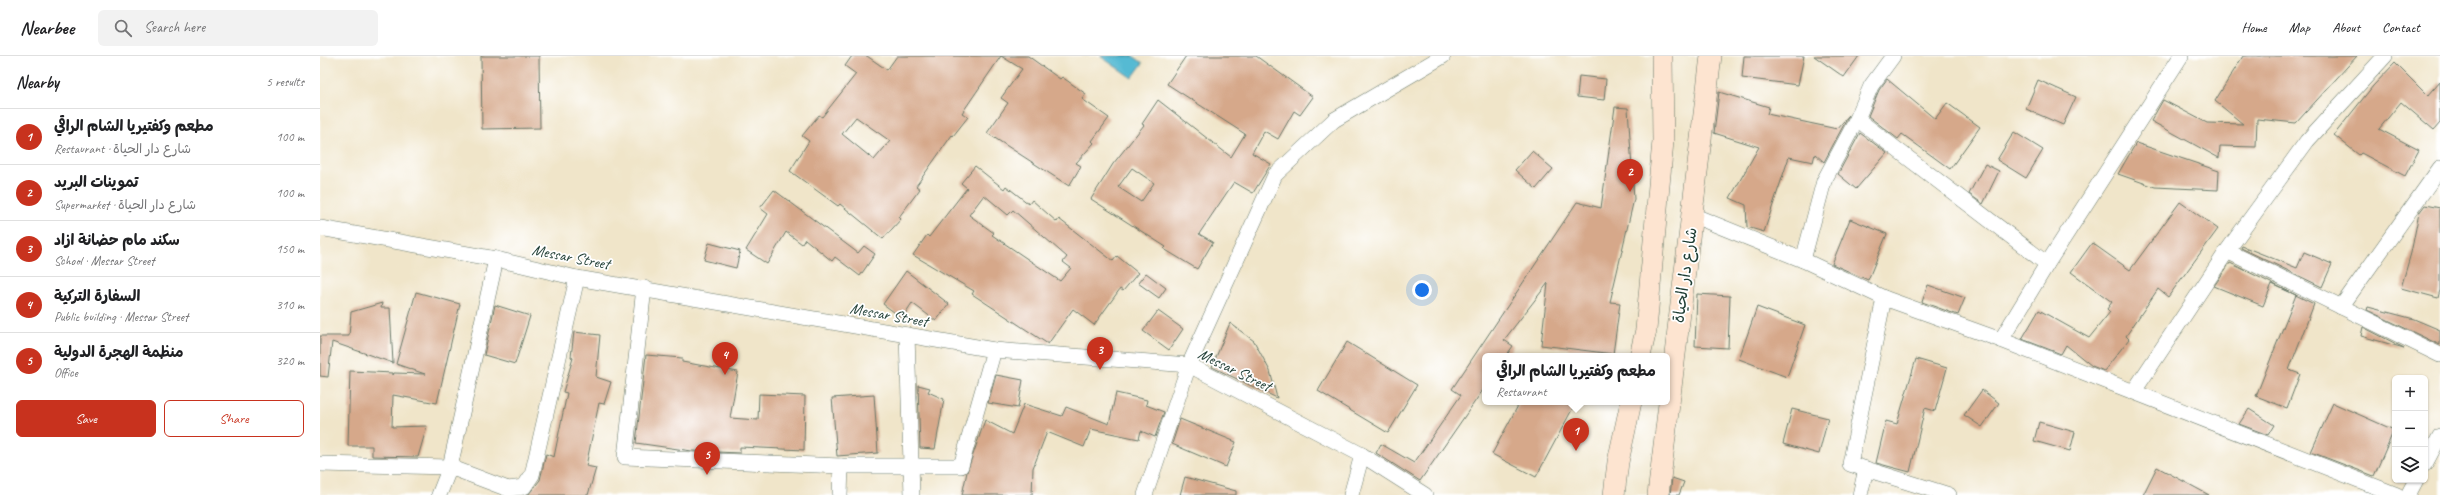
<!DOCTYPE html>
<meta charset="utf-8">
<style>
:root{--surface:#fff;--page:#f2f2f2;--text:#202124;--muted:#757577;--line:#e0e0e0;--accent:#c8321e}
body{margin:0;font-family:Caveat,"Playpen Sans Arabic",sans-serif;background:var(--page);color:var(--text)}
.controls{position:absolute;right:12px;bottom:12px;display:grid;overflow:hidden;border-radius:6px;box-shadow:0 1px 3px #0004}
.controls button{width:36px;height:36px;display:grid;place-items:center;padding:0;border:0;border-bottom:1px solid var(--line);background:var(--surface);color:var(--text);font:20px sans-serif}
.you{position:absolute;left:1102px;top:234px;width:14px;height:14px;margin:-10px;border:3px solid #fff;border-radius:50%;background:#1a73e8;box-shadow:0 0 0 6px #1a73e833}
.badge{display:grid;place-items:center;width:26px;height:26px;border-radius:50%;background:var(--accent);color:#fff;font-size:13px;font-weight:700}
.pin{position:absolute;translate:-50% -33px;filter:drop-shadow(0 1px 2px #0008)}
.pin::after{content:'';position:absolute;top:21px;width:14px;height:12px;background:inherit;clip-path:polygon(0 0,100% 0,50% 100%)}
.popup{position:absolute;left:1162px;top:297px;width:188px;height:52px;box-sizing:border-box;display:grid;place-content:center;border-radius:6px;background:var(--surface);filter:drop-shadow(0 1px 3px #0005);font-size:13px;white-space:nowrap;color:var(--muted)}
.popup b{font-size:15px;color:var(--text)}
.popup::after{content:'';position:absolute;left:50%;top:100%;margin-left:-8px;border:8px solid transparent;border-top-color:var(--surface)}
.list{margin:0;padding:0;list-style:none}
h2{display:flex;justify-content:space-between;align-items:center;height:52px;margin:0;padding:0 16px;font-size:17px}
h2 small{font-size:13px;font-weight:400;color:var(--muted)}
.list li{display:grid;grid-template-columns:26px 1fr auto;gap:12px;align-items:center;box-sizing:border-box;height:56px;padding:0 16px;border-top:1px solid var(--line)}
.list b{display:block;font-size:15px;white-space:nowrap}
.list p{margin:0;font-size:13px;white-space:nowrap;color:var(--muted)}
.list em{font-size:13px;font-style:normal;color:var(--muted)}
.actions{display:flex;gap:8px;padding:12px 16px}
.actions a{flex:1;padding:9px 0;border:1px solid var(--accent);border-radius:6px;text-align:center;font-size:14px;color:var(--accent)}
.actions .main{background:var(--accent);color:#fff}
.icon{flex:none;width:22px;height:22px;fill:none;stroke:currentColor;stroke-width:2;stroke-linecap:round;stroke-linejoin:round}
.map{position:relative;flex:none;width:2120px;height:439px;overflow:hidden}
header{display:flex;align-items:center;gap:24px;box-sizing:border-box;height:56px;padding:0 20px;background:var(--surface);border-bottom:1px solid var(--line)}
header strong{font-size:19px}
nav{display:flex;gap:22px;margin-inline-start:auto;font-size:14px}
.search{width:280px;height:36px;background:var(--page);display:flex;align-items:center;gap:10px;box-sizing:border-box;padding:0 14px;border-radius:6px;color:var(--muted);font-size:15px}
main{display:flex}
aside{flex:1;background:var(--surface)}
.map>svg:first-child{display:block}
.water{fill:#55bad3;stroke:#3a7c84}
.building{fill:#d6a88a;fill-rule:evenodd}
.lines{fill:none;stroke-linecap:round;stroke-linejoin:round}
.street-casing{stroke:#687868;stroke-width:16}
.secondary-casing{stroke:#687868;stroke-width:22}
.street{stroke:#fff;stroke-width:15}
.secondary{stroke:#fde4d0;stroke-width:21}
.labels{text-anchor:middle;stroke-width:3.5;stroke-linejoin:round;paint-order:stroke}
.street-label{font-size:16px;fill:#1f3d34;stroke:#fff}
</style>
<header>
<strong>Nearbee</strong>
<div class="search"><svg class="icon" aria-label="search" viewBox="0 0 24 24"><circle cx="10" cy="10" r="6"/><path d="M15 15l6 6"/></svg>Search here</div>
<nav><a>Home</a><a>Map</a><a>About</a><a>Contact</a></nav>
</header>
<main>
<aside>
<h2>Nearby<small>5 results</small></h2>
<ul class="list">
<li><span class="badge">1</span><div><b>مطعم وكفتيريا الشام الراقي</b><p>Restaurant · شارع دار الحياة</p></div><em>100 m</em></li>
<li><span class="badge">2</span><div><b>تموينات البريد</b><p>Supermarket · شارع دار الحياة</p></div><em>100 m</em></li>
<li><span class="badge">3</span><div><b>سكند مام حضانة ازاد</b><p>School · Messar Street</p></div><em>150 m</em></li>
<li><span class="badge">4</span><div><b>السفارة التركية</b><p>Public building · Messar Street</p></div><em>310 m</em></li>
<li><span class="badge">5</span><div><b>منظمة الهجرة الدولية</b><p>Office</p></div><em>320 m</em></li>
</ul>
<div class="actions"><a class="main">Save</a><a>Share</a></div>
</aside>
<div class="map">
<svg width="2120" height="439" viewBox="0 0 2120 439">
<rect width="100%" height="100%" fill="#fff"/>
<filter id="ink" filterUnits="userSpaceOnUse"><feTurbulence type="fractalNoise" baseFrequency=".025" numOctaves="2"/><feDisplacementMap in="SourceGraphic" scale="8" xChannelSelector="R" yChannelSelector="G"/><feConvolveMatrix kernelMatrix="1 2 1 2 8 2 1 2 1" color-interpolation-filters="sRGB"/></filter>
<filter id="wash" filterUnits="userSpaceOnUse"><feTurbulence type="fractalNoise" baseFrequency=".012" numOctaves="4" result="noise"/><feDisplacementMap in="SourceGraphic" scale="16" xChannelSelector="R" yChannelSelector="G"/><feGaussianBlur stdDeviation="0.9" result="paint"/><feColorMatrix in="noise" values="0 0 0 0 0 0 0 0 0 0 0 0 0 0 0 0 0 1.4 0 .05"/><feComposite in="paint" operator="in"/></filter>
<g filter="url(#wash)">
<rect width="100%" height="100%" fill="#f0e5c9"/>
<!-- water -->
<polygon class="water" points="780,0 813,0 823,7 812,22"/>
<g id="blocks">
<!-- building -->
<g class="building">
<polygon points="161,0 219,0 220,72 162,73"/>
<path d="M532,0H547L567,14L577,0H681L642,57L648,61L633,80L632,79L596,130L600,133L579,161L581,163L563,183L520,148L518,150L470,115L489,85L482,80L499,59L502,61L536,18L525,10ZM536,61L570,85L554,104L522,78Z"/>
<polygon points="681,0 708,0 740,23 742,21 766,38 762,43 789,62 772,85 774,87 756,107 761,110 749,130 667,77 688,47 681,42 702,13"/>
<path d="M866,0H936L993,41L980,59L974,55L958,83L944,75L932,97L951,108L933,137L914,126L879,178L893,186L877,213L844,193L846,191L771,143L793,108L824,69L822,68L838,44L911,101L925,78L847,28ZM812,112L834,127L821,146L798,131Z"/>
<polygon points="1424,0 1484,0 1478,29 1422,22"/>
<polygon points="1494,0 1539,0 1524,21"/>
<polygon points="1923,0 2037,0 1976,67 1937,63 1936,91 1900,90 1899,102 1831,65 1843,44 1887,67 1923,68 1895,45"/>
<polygon points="2075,7 2108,40 2120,26 2120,67 2114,74 2081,46 2059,73 2099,94 2085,120 2041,97 2039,99 2014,79 2053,30"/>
<polygon points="1259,20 1286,23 1284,44 1257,41"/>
<polygon points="1567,23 1615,63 1627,47 1660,71 1630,113 1582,78 1578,83 1548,60 1559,34"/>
<polygon points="1718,24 1756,41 1743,69 1706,53"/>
<polygon points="1399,36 1449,51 1447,58 1517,73 1529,59 1504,106 1495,98 1493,106 1469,101 1444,176 1427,171 1426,149 1410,142 1439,91 1394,77"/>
<polygon points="1295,51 1308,52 1314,143 1290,246 1300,247 1293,298 1221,289 1228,227 1184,284 1193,290 1186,300 1165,300 1165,331 1100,425 1056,397 1061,388 1094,407 1141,339 1132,333 1257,146 1281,152"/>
<polygon points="1694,76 1723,94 1706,122 1677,104"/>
<polygon points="1540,77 1567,97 1536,133 1518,118"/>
<polygon points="1816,87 1899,115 1898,134 1835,131 1798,118"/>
<polygon points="1212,95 1233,113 1216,133 1195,114"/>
<polygon points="1665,108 1679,115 1663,148 1649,138"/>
<path d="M655,110L684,133L686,130L709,148L712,144L737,166L739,163L793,205L797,200L818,217L803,235L800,233L774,269L753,253L728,288L652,238L654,235L593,199L607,179L609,181L647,132L641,127ZM664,139L688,159L693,154L747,201L743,206L751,212L740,225L672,179L674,177L649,159Z"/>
<polygon points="454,134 538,197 544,190 555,198 540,220 515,201 512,205 485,183 482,188 466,176 447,208 426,194 448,158 440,152"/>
<polygon points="1860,146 1898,173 1848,241 1838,233 1806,280 1809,283 1784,315 1772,310 1746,289 1741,298 1702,283 1719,254 1769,282 1790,256 1787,253 1792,246 1751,216 1772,187 1810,214"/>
<polygon points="2105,149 2120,152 2120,234 2118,242 2081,232 2091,197 2099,157"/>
<polygon points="1530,163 1567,178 1548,224 1512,208"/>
<polygon points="389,187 420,195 416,212 384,204"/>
<polygon points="1922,190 1977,212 1984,196 2012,208 2002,231 1921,192"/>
<polygon points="1910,207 1994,248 1969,314 1980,318 1967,352 1936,340 1976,239 1952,228 1943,250 1894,230"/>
<polygon points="586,215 629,248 616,265 592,247 582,262 563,248"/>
<polygon points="826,217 846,232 839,242 818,227"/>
<polygon points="1608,229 1645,242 1638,259 1602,246"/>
<polygon points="96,236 140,248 117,347 73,339 72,371 107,370 98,401 52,400 52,390 28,390 30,315 73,317 73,319 74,317 105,318 76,308"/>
<polygon points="1377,238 1410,240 1408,292 1375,290"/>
<polygon points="62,247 61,252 70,252 73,307 12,286 8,321 0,320 0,280 29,280 31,256"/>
<polygon points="175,249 210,260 195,308 164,299"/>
<polygon points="1437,251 1485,269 1467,321 1419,303"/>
<polygon points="2048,251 2094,263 2120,274 2120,289 2047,254"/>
<polygon points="838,255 863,273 849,294 823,275"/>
<polygon points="910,267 934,285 950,315 957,342 892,311"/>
<polygon points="2043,271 2084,292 2041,280"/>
<polygon points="254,276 280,279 276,321 291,326 284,348 279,347 266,410 276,412 268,439 208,439 220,424 226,398 234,401 247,337 243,336 253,302 251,301"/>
<polygon points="1027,286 1097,329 1068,377 998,335"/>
<polygon points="326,299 362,302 362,306 418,316 410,362 438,364 439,338 485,340 484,394 420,391 420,397 372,395 316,387"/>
<polygon points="1596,303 1627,312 1615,355 1605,352 1590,416 1556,407 1566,365 1577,368"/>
<polygon points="676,319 703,324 698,352 668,347"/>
<polygon points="598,329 610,332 608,336 624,343 615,393 600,392"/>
<polygon points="1662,334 1679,347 1662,371 1644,359"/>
<polygon points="796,337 827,344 826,349 844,356 835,381 821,375 819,383 771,373 764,391 727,376 713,412 712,439 642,439 647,416 665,364 692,378 704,348 742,360 746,351 789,368"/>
<polygon points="554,339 558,397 517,400 512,342"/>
<polygon points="1200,346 1256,346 1216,421 1172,398"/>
<polygon points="2013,347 2074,374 2054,420 1991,396"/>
<polygon points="1472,353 1508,362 1499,398 1463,388"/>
<polygon points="1929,353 1954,369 1948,379 1919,368"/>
<polygon points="860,363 916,386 906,411 852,388"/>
<polygon points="1719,366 1755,376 1750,395 1714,385"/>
<polygon points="1837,411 1889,439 1823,439"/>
<polygon points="865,421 916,435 916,439 860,439"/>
<polygon points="1352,422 1364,426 1359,439 1350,439"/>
</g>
</g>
</g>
<g filter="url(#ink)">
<use href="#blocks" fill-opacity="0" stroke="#687868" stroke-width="1"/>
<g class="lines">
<defs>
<g id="street">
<polyline points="1537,63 1727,208"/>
<polyline points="1372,159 1483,204 1564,242 1681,284 2077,439"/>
<polyline points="0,172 176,203 257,222 674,294 869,309 1042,399 1105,439"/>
<polyline points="1907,195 2120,299"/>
<polyline points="1483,204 1504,125 1537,63 1551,30 1573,0"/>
<polyline points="324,232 305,401 521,410 641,410 674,294"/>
<polyline points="1564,242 1530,408 1629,439"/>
<polyline points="2021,251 2120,112"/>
<polyline points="587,279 592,439"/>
<polyline points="1681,284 1727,208 1861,0"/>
<polyline points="1814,335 1907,195 1987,85 2065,0"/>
<polyline points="0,408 130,411 188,433 204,431 212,419 257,222"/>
<polyline points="2105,408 2120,380"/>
<polyline points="119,439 130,411 176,203"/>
<polyline points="520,439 521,410"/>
<polyline points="825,439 869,309 955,119 1014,64 1123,0"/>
<polyline points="1031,439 1042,399"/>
<polyline points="1540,439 1546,413"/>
<polyline points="2088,439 2096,424"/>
</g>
<g id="secondary">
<polyline points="1320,300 1326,274 1343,85 1342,0"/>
<polyline points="1294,439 1298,406 1311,346"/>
<polyline points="1338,439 1391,0"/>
</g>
</defs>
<!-- street casing -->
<use href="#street" class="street-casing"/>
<!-- secondary casing -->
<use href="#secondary" class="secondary-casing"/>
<!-- street -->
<use href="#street" class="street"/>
<!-- secondary -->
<use href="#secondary" class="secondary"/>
</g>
</g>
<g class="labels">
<!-- street labels -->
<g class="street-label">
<text transform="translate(251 200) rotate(11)" y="6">Messar Street</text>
<text transform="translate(1364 219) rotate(-82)" y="6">شارع دار الحياة</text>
<text transform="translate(569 258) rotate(10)" y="6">Messar Street</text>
<text transform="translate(915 313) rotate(26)" y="6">Messar Street</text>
</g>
</g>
</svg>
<div class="controls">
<button>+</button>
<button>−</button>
<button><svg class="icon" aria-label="layers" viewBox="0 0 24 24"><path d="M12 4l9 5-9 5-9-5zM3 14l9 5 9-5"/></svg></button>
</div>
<div class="you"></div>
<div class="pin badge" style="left:1256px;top:395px">1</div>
<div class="popup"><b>مطعم وكفتيريا الشام الراقي</b>Restaurant</div>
<div class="pin badge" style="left:1310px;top:136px">2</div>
<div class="pin badge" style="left:780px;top:314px">3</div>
<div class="pin badge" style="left:405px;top:319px">4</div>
<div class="pin badge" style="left:387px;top:419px">5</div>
</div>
</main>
